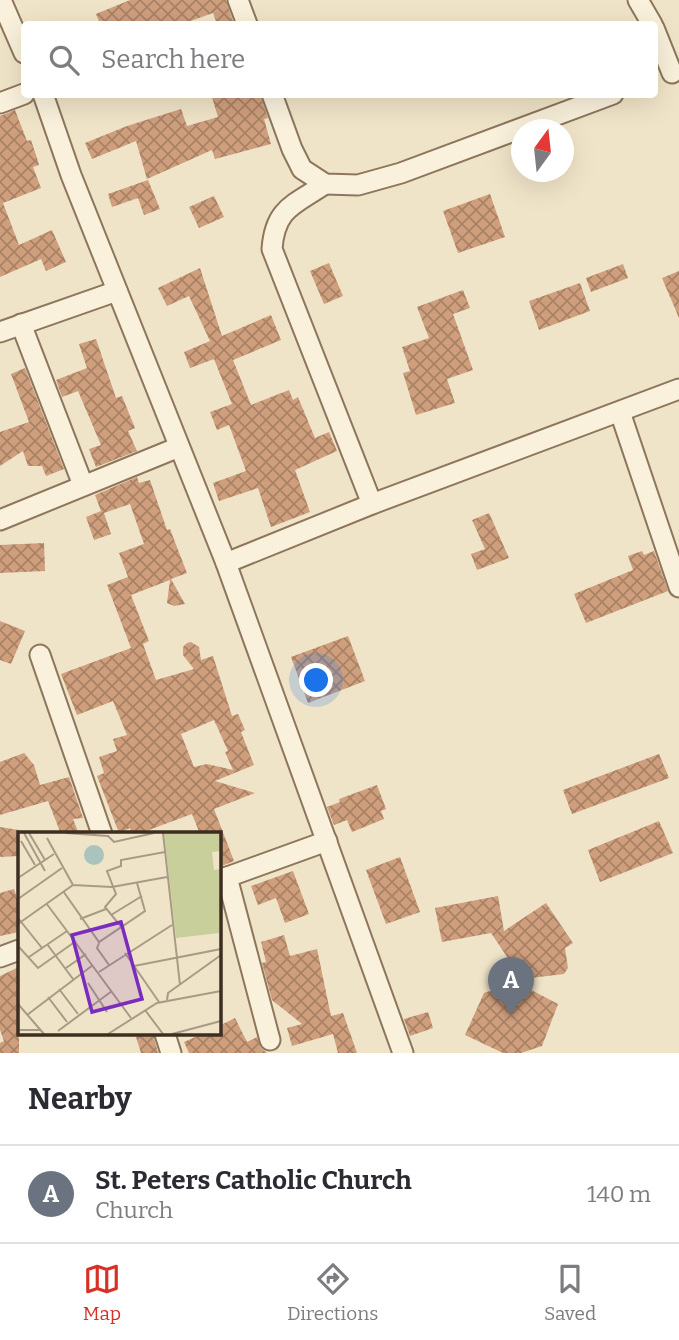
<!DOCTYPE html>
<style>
:root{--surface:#fff;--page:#f2f2f3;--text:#2b2b33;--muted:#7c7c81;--line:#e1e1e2;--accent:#d93025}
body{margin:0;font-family:Bitter,serif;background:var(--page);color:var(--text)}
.compass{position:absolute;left:511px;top:119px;width:63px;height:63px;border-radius:50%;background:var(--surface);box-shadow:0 7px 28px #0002;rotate:15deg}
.you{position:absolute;left:317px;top:681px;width:24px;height:24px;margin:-18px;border:5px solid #fff;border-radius:50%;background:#1a73e8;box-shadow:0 0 0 10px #1a73e833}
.badge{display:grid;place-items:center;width:46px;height:46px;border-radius:50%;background:var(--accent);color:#fff;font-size:23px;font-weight:700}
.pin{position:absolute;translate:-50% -58px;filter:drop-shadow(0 2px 4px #0008)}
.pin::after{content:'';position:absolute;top:37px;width:24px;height:21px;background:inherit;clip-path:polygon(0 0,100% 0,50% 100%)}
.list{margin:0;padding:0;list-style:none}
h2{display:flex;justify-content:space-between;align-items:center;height:91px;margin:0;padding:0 28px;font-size:30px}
h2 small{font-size:23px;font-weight:400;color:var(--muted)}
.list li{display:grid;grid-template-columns:46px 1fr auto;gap:21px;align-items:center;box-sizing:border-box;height:98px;padding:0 28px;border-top:2px solid var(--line)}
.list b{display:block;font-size:26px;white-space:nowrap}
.list p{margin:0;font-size:23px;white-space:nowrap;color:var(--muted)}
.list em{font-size:23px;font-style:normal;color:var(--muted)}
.icon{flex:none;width:38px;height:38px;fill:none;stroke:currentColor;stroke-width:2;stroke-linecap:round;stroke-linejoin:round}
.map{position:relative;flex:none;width:679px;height:1053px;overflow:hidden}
.search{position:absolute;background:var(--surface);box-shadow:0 7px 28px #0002;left:21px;right:21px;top:21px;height:77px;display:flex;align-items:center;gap:18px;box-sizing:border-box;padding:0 24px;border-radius:7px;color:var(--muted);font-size:26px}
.sheet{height:189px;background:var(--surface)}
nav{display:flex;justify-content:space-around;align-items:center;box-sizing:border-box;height:98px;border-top:2px solid var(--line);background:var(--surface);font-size:19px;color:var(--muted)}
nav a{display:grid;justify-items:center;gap:4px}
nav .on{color:var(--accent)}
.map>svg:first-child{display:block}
.building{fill:url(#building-cross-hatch);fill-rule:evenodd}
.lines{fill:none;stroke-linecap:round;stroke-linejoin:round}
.minor-casing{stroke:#8d765c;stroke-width:23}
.minor{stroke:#faf1dc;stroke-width:19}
.inset-road{fill:none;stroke:#a89b85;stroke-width:2}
.view{fill:#7b2cbf;fill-opacity:0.15;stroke:#7b2cbf;stroke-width:3.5}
.inset-edge{fill:none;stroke:#3d2e20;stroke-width:3.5}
</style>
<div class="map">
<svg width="679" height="1053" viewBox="0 0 679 1053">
<defs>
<pattern id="building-cross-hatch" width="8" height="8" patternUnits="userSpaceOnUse" patternTransform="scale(1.75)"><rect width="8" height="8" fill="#cf9f7d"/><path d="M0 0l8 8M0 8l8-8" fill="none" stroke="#a98266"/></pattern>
</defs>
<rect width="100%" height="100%" fill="#f0e4c8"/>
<!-- building -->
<g class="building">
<polygon points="130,0 226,0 234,24 217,24 213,13 182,24 100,24 96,14"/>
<polygon points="211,94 260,94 268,118 264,119 271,144 215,159 212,150 147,179 136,141 92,159 85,143 127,126 181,109 187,126 218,117"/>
<polygon points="15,110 27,141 31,140 37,158 39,165 33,167 41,188 3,203 19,245 52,230 66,262 46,271 41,259 0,277 0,116"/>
<polygon points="148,180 160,209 144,215 138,198 112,207 108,194"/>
<polygon points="490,194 505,237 458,253 443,211"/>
<polygon points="214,196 224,217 199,228 189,207"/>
<polygon points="329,263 343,296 324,304 310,271"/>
<polygon points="623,264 628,278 591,292 586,278"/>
<polygon points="200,268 222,336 271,315 281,340 233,360 251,405 289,390 293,400 298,397 315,438 329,432 337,451 295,470 310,512 271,527 258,488 219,501 213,483 246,471 229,425 217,430 210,412 232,404 214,359 190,368 184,352 210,341 189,296 167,306 158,288"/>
<polygon points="679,271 679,318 662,278"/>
<polygon points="580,283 590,311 539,330 529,301"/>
<polygon points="463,290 470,308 453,314 473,370 447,379 455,403 416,415 403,373 410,371 402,347 429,338 417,307"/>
<polygon points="96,339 116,398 122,396 135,428 128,431 137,451 96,467 89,449 101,445 78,391 62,397 56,380 87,368 79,344"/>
<polygon points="25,368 64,469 46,476 42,466 28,466 23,451 0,466 0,432 29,422 11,374"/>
<path d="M137,477L139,483L150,480L167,530L170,529L187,573L171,579L185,604L174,606L167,603L170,580L131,595L149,641L143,644L156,680L194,669L183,655V647L187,643L191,642L199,647L201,660L213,656L232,716L238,714L245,730L241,732L254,765L215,781L255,793L214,809L234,861L219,867V834H200L192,814L138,834H132L130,828L119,833L97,776L104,773L99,757L117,751L113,739L127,735L113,701L77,715L61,674L131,648L107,585L128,577L119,553L144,544L130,504L104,513L111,534L94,540L86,517L101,511L95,495ZM214,720L228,751L225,752L233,770L207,764L194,767L181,734Z"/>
<polygon points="489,513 509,558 477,570 471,554 485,549 472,520"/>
<polygon points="44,543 45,571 0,573 0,545"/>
<polygon points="642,551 644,555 654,551 668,591 586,623 574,594 633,570 628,556"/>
<polygon points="0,621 25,631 11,664 0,660"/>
<polygon points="348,636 365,681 308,703 291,657"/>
<polygon points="24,753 34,765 40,785 69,777 83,818 73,819 79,834 61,834 48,801 0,815 0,762"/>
<polygon points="659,754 669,778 572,814 563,790"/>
<polygon points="377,785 386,809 381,811 384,819 352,832 347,820 334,825 327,807 340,802 339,799"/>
<polygon points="659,821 673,853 600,882 588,850"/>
<polygon points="0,827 19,830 19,856 0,857"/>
<polygon points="400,857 420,912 386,924 366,870"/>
<polygon points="293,871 309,914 285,923 276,898 258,905 251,886"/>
<polygon points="14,889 19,905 19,932 0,936 0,893"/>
<polygon points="498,896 504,931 546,903 573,943 565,948 568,968 564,974 522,979 491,933 442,942 435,908"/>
<polygon points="284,935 290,956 317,949 331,1016 343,1013 357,1053 338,1053 333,1034 292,1046 287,1028 302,1024 272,1000 262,963 266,962 261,942"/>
<polygon points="19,967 19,1053 0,1053 0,1043 4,1041 0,1030 0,976"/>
<polygon points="516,982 558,1004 542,1046 521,1053 503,1053 465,1035 484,993"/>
<polygon points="428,1012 433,1028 410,1036 404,1019"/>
<polygon points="235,1018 247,1042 257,1037 261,1048 267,1053 189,1053 184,1042 202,1034 219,1034 219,1026"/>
<polygon points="135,1034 153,1034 158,1053 141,1053"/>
</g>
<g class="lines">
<defs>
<g id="minor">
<polyline points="1,0 24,53"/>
<polyline points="238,0 247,24"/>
<polyline points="638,0 652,24"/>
<polyline points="654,28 672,73"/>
<polyline points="43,94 71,175 226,563 403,1053"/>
<polyline points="272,94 292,149 302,169 325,184 358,185 401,173 613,94"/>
<polyline points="0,103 24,94"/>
<path d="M325,184C294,205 275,208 272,249L372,504"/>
<polyline points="21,324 83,485"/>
<polyline points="0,332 117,291"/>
<polyline points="620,412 679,587"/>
<polyline points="0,520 179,447"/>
<polyline points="226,563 372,504 679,389"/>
<polyline points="40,655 102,834"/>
<polyline points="227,877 270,1040"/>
<polyline points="219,880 327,841"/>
<polyline points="0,957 19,950"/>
<polyline points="165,1034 171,1053"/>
</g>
</defs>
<!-- minor casing -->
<use href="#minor" class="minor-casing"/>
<!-- minor -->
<use href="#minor" class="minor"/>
</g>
<!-- overview -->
<g transform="translate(18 832)">
<rect width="203" height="203" fill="#f0e4c8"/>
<path d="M146,1H203V19L194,20L196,38L203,37L201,101L158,106Z" fill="#c9cf9b"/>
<path d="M66 23a10 10 0 1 1 20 0a10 10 0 1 1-20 0Z" fill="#a9c4bc"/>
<path class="inset-road" d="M6,1L27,39M11,1L27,28M48,1L90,4L96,10L136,1M145,1L162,153M29,6L55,53M3,9L17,33M0,46L36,22M45,59L81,110L127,79L119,51M0,67L44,36M28,71L49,99M93,83L124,64M0,86L24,116M62,87L88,77M0,92L55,53L94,55L149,45M104,96L87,75L98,62L89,39L103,34V28L147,20M81,111L79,116L91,133M29,112L55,147M0,114L20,136L58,109M107,121L141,170M11,125L49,99L113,186M116,134L203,117M48,136L68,122M81,140L154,93M70,151L89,180M41,157L60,182M30,165L49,190M149,168L150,161L203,123M0,172L26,202M127,178L145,202M9,183L75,133M0,198H22M40,199L94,159M90,202L139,171L203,159M154,202L203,189"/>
<path class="view" d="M103,90L124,167L74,180L54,103Z"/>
<rect width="203" height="203" class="inset-edge"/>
</g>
</svg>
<svg class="compass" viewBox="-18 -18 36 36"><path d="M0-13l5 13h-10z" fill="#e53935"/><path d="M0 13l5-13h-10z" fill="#7c7c81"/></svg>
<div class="you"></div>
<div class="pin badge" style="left:511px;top:1015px;background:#6b7280">A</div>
<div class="search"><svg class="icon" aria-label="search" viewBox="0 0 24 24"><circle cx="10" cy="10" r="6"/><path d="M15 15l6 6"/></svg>Search here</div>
</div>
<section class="sheet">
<h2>Nearby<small></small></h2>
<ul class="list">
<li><span class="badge" style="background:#6b7280">A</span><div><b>St. Peters Catholic Church</b><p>Church</p></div><em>140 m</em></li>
</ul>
</section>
<nav>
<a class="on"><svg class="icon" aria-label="map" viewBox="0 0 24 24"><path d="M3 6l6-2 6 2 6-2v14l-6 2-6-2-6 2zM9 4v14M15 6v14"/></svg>Map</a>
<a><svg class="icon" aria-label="directions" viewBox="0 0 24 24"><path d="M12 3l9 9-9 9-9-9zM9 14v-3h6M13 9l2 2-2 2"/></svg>Directions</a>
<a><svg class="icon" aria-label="saved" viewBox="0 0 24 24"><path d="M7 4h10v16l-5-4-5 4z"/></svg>Saved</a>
</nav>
